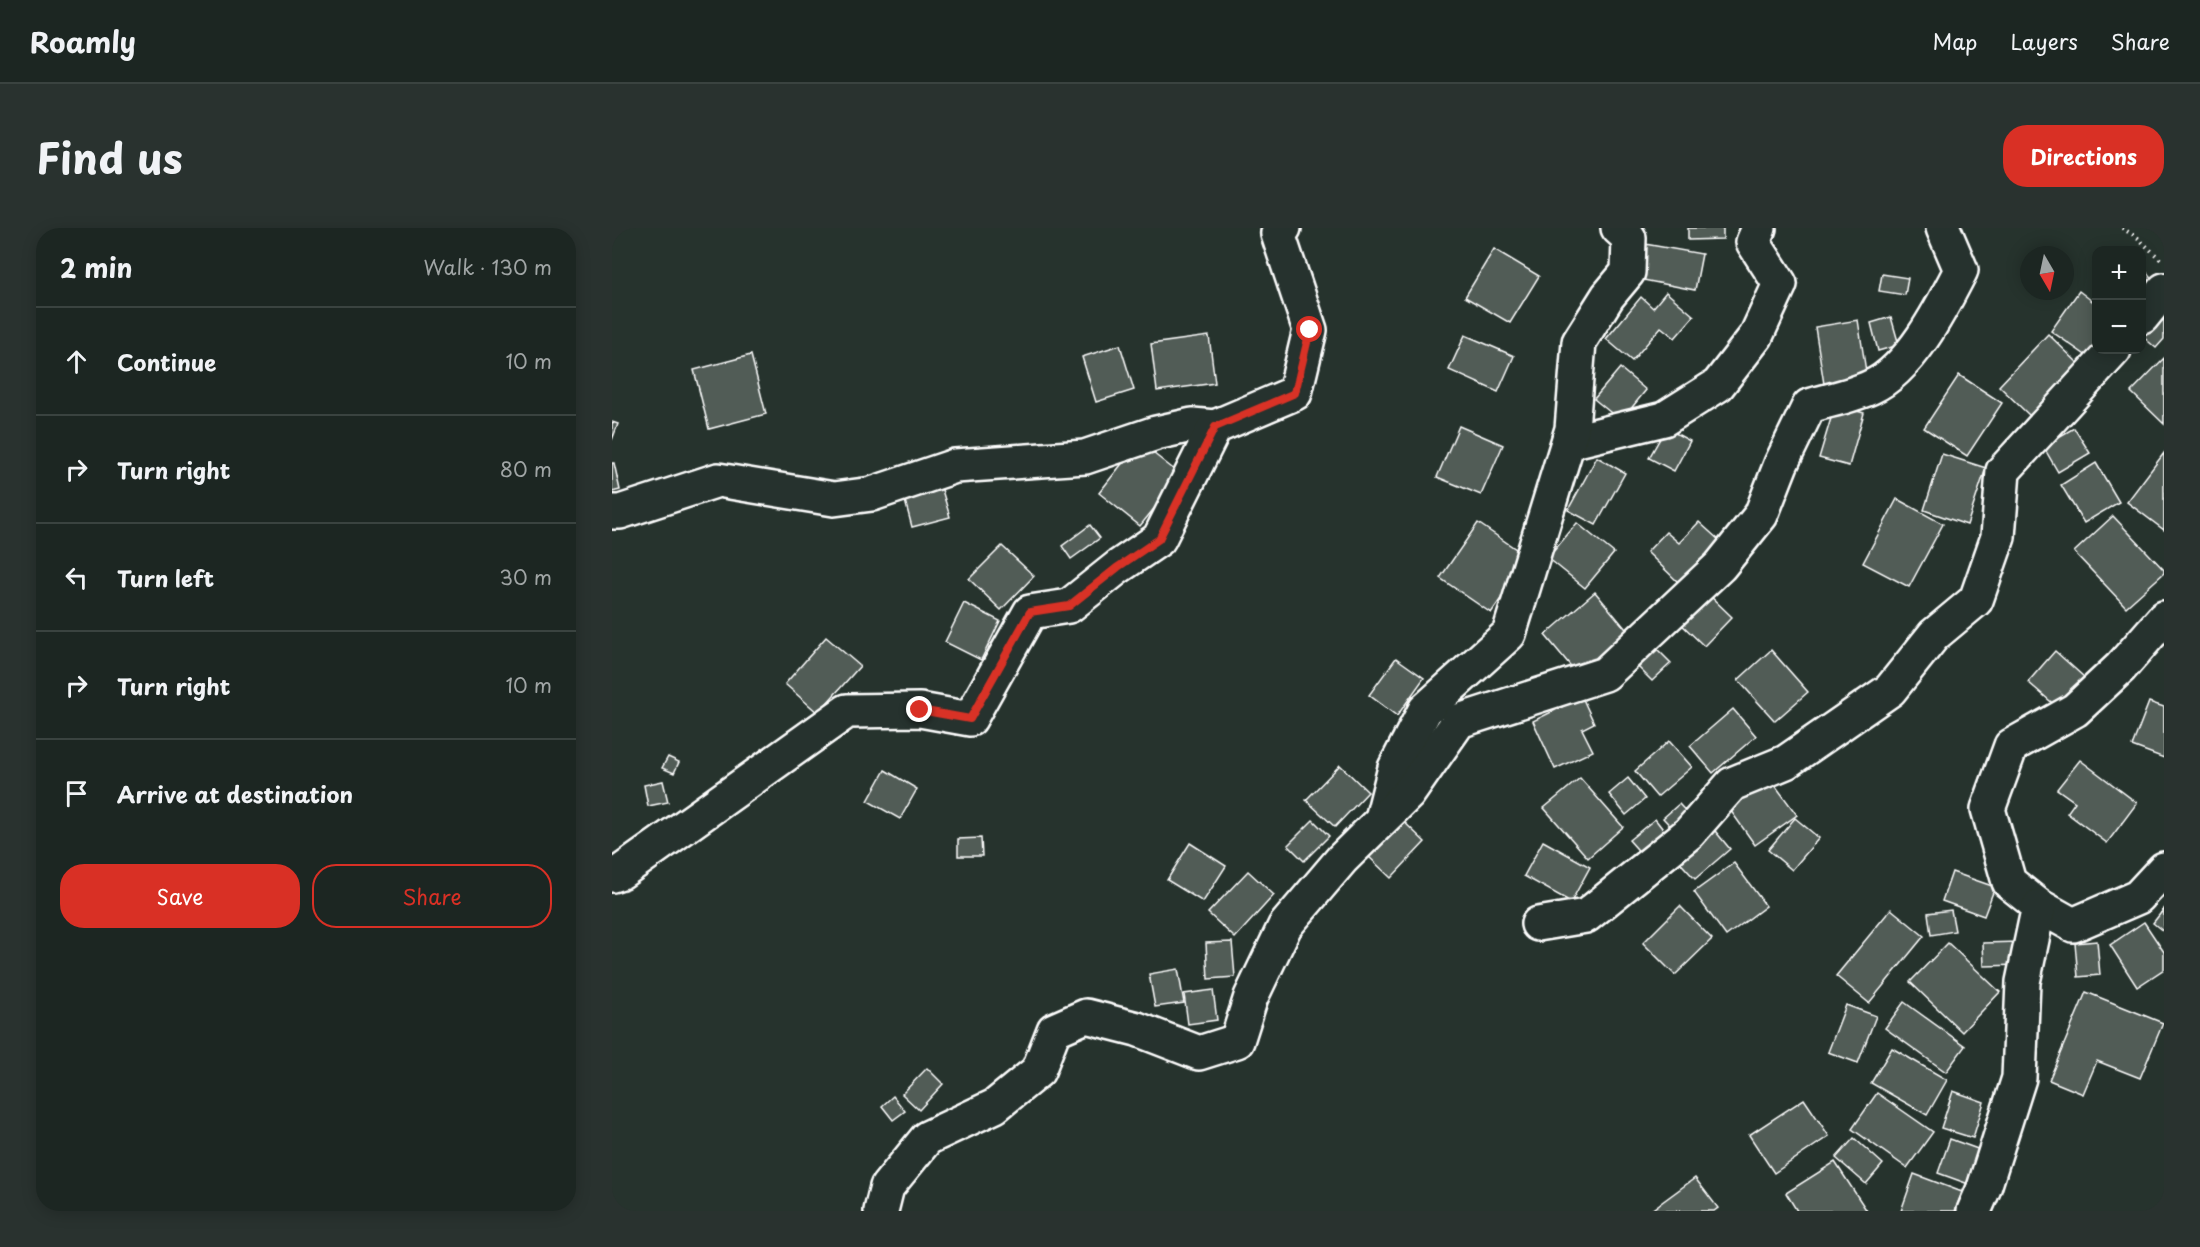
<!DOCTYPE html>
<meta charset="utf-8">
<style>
:root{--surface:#1c2622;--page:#29322f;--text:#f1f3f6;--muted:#a0a5a5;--line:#3a4340;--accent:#d93025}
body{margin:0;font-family:"Playpen Sans",sans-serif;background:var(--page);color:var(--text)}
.controls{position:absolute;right:18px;top:18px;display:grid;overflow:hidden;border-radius:12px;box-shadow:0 3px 15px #0003}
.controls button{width:54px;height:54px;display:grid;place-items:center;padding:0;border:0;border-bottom:2px solid var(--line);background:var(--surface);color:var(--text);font:30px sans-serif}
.compass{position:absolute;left:1408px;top:18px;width:54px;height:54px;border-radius:50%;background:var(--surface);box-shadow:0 3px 15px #0003;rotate:171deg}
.stop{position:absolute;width:18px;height:18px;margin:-14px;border:4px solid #d93025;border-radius:50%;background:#fff}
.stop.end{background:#d93025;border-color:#fff;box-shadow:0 2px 6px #0008}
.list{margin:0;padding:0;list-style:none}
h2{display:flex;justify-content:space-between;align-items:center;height:78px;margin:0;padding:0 24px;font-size:26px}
h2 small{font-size:20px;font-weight:400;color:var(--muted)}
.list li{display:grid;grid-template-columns:39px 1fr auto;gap:18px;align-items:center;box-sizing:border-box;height:108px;padding:0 24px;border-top:2px solid var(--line)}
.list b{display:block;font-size:22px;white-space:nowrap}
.list em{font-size:20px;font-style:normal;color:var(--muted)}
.actions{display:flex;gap:12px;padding:18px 24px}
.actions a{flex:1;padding:14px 0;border:2px solid var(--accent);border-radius:24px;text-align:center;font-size:21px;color:var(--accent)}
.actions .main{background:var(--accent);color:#fff}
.icon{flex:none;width:33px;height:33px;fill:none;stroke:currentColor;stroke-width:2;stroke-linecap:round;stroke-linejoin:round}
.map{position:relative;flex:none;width:1552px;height:983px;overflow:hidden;border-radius:24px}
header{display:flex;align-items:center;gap:36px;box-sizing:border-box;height:84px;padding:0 30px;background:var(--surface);border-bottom:2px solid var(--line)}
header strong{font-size:28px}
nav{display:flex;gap:33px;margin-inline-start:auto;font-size:21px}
.intro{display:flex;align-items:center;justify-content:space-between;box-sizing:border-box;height:144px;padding:0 36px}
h1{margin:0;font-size:42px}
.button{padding:15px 27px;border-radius:24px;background:var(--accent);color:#fff;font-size:21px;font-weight:700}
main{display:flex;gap:36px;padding:0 36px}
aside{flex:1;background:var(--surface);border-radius:24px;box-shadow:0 3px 15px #0003}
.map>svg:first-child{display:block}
.building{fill:#515c57;stroke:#fff;stroke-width:1.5}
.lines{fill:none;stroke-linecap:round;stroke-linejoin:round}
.minor-casing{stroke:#fff;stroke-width:38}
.path{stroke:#fff;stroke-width:4;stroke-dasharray:1.5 4.5;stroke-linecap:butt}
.minor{stroke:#26332d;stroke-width:33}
.route{stroke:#d93025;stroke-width:8}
</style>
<header>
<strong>Roamly</strong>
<nav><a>Map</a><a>Layers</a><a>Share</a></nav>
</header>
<div class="intro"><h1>Find us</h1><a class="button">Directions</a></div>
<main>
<aside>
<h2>2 min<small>Walk · 130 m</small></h2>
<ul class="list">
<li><svg class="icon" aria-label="ahead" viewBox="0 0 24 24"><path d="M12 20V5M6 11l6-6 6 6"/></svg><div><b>Continue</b></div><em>10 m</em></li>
<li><svg class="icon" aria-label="right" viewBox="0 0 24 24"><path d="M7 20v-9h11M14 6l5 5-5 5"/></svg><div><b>Turn right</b></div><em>80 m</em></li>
<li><svg class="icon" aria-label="left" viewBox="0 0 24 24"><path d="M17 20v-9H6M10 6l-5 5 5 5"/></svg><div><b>Turn left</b></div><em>30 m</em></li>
<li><svg class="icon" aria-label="right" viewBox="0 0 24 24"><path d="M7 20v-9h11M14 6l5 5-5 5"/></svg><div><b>Turn right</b></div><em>10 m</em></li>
<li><svg class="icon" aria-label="arrive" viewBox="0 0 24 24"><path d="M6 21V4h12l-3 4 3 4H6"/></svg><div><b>Arrive at destination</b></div></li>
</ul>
<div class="actions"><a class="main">Save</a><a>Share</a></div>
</aside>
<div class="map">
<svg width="1552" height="983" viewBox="0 0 1552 983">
<rect width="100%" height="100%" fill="#26332d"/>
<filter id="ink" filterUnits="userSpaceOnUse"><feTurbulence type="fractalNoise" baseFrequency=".0167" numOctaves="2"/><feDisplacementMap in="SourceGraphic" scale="12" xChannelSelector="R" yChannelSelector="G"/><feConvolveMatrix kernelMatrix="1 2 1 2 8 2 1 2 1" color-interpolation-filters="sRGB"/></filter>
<g filter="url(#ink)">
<!-- building -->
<g class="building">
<polygon points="1076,0 1111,0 1111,11 1076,12"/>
<polygon points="1033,16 1090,26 1083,62 1026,51"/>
<polygon points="882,21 927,48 898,95 853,69"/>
<polygon points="1530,38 1548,61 1530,76"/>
<polygon points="1270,46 1296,50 1293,67 1267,63"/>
<polygon points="1467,63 1484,76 1484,122 1482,133 1439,103"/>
<polygon points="1054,64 1082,88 1063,110 1049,99 1020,133 994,111 1029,69 1041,80"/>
<polygon points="1552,74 1552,111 1544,120 1530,108 1530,100"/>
<polygon points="1279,89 1287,117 1266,123 1259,95"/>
<polygon points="1246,92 1255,150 1212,156 1203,99"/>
<polygon points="1436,106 1467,136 1418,188 1387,158"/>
<polygon points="853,107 902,128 886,164 837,142"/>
<polygon points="597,108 603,155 545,163 539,116"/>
<polygon points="508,117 522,162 484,174 470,129"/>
<polygon points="139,127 154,186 97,201 82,142"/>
<polygon points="1552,130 1552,196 1519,164"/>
<polygon points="1008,140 1034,162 1009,193 982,171"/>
<polygon points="1347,147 1390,175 1355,228 1312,200"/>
<polygon points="1223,177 1252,185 1237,238 1207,230"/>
<polygon points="0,194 6,196 0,212"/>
<polygon points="847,198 891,217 869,267 825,249"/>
<polygon points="1054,200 1078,213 1062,243 1037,230"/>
<polygon points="1462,200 1478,225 1446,244 1431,218"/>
<polygon points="527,214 569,247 528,298 487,265"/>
<polygon points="1552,225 1552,302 1515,274"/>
<polygon points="1330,226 1374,240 1355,297 1312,282"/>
<polygon points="985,229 1013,245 984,297 956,282"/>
<polygon points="0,235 2,235 8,262 0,264"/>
<polygon points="1484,235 1507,274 1472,295 1449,257"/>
<polygon points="328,255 338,289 300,299 291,265"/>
<polygon points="1285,271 1331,296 1297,359 1251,335"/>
<polygon points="1501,288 1552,342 1552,345 1514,379 1462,324"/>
<polygon points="1087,294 1108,313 1068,356 1035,324 1054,304 1067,315"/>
<polygon points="866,295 917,330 879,385 828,350"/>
<polygon points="965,295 1002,325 973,360 936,330"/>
<polygon points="478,297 488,310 459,331 450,318"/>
<polygon points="390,318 422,348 389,382 357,351"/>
<polygon points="1093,363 1120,389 1092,418 1065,392"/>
<polygon points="983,364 1018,406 967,448 933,407"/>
<polygon points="352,375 388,393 369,432 333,414"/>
<polygon points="214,409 248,438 206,485 173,456"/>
<polygon points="1043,419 1059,435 1040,453 1024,437"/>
<polygon points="1159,422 1196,464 1163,493 1126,452"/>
<polygon points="1443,423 1472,449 1445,479 1416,454"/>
<polygon points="784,430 812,450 785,488 757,467"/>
<polygon points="970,469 982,495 970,501 981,523 943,541 921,493"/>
<polygon points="1537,474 1552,479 1552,530 1520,518"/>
<polygon points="1121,481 1144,508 1101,545 1078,518"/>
<polygon points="1057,513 1080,539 1045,569 1023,543"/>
<polygon points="56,529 67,534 62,545 50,540"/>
<polygon points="1468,532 1525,575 1495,615 1455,585 1463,574 1445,561"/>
<polygon points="728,537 756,564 723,599 694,572"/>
<polygon points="273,542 305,561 288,591 256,573"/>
<polygon points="1157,549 1185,587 1143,617 1116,579"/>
<polygon points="968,550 1011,599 976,630 932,580"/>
<polygon points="1016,550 1033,571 1014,587 997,566"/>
<polygon points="51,553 56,574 36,578 32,557"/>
<polygon points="1067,576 1080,590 1064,604 1051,590"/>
<polygon points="788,590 813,614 779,650 754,626"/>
<polygon points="1183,590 1207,610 1180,642 1156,622"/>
<polygon points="1043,591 1057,609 1032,629 1017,612"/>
<polygon points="701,592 717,608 692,633 676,617"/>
<polygon points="1099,598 1118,621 1083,651 1063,629"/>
<polygon points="369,610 370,628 346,628 346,611"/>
<polygon points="931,613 978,639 959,674 912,648"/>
<polygon points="578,615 614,638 591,674 555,652"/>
<polygon points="1122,635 1154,678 1114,708 1082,664"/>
<polygon points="636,643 662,667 623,710 596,685"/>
<polygon points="1340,644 1383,659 1372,688 1330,673"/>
<polygon points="1068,678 1100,711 1063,747 1031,715"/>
<polygon points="1279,681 1312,708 1257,775 1224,748"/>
<polygon points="1552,681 1552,704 1541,695"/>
<polygon points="1339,682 1343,703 1319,707 1316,685"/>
<polygon points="1532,694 1552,724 1552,741 1525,759 1498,717"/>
<polygon points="1485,713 1488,747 1466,749 1463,715"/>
<polygon points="620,714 623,749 596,751 594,715"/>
<polygon points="1406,714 1407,737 1372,738 1371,715"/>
<polygon points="1336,715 1388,764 1350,804 1298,754"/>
<polygon points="566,741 572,775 543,779 537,746"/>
<polygon points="601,762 605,792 576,796 572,766"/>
<polygon points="1474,764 1551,795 1528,850 1485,833 1471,866 1437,852"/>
<polygon points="1292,774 1353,818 1334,844 1273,800"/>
<polygon points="1234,777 1264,788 1246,835 1216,824"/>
<polygon points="1280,820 1335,852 1315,887 1259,855"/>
<polygon points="315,840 331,856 307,882 290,866"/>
<polygon points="1341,863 1372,874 1361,910 1329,900"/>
<polygon points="1265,865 1321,904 1295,940 1240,901"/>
<polygon points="281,868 293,883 281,892 270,878"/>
<polygon points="1192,871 1217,908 1162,945 1137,907"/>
<polygon points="1242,910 1271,936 1254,956 1224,930"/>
<polygon points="1338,911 1374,924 1362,958 1326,945"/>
<polygon points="1223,934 1255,983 1185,983 1174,965"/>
<polygon points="1302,946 1350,964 1343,983 1289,983"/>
<polygon points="1083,950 1106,980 1102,983 1038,983"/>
</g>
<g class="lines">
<defs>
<g id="minor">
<polyline points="1530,89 1552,62"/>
<polyline points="957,214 1052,191 1106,157 1144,108 1168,56 1141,14 1147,0"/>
<polyline points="0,284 8,284 106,252 222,271 260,266 343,238 473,229 544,205 580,197 603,199"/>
<polyline points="1552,390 1509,439 1463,482 1399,518 1376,581 1397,654 1427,678 1461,697 1526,669 1552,641"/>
<polyline points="771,587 783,540 813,482 897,406 960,201 967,114 996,68 1016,44 1017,10 1006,0"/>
<polyline points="0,647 9,644 235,483 308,482 358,491 418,384 457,378 506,339 547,311 603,199 683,165 698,102 666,6 672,0"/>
<polyline points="926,696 974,688 1077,605 1120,556 1174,534 1278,462 1322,407 1364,372 1386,309 1391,243 1502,122"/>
<path d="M269,983L275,959L315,910L383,878L426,843L442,802L474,788L525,801L587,825L625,813L639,769L673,698L730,631L796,566L847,493L993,446L1108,338L1149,287L1169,236L1197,178C1217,172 1240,168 1259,159C1299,141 1330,79 1349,42L1331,0"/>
<polyline points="1362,983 1372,960 1407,850 1411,754 1427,678"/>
</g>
</defs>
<!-- minor casing -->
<use href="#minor" class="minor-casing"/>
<!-- path -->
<polyline class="path" points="1510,0 1526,10 1549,32"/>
<!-- minor -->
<use href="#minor" class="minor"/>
</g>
</g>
<g class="lines" filter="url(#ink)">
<!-- route -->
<polyline class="route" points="308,482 358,491 418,384 457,378 506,339 547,311 603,199 683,165 698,102"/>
</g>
</svg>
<div class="controls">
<button>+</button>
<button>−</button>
</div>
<svg class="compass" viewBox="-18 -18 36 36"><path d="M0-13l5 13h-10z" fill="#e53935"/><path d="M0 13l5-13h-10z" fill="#a0a5a5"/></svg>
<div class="stop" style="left:698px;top:102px"></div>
<div class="stop end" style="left:308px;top:482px"></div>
</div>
</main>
